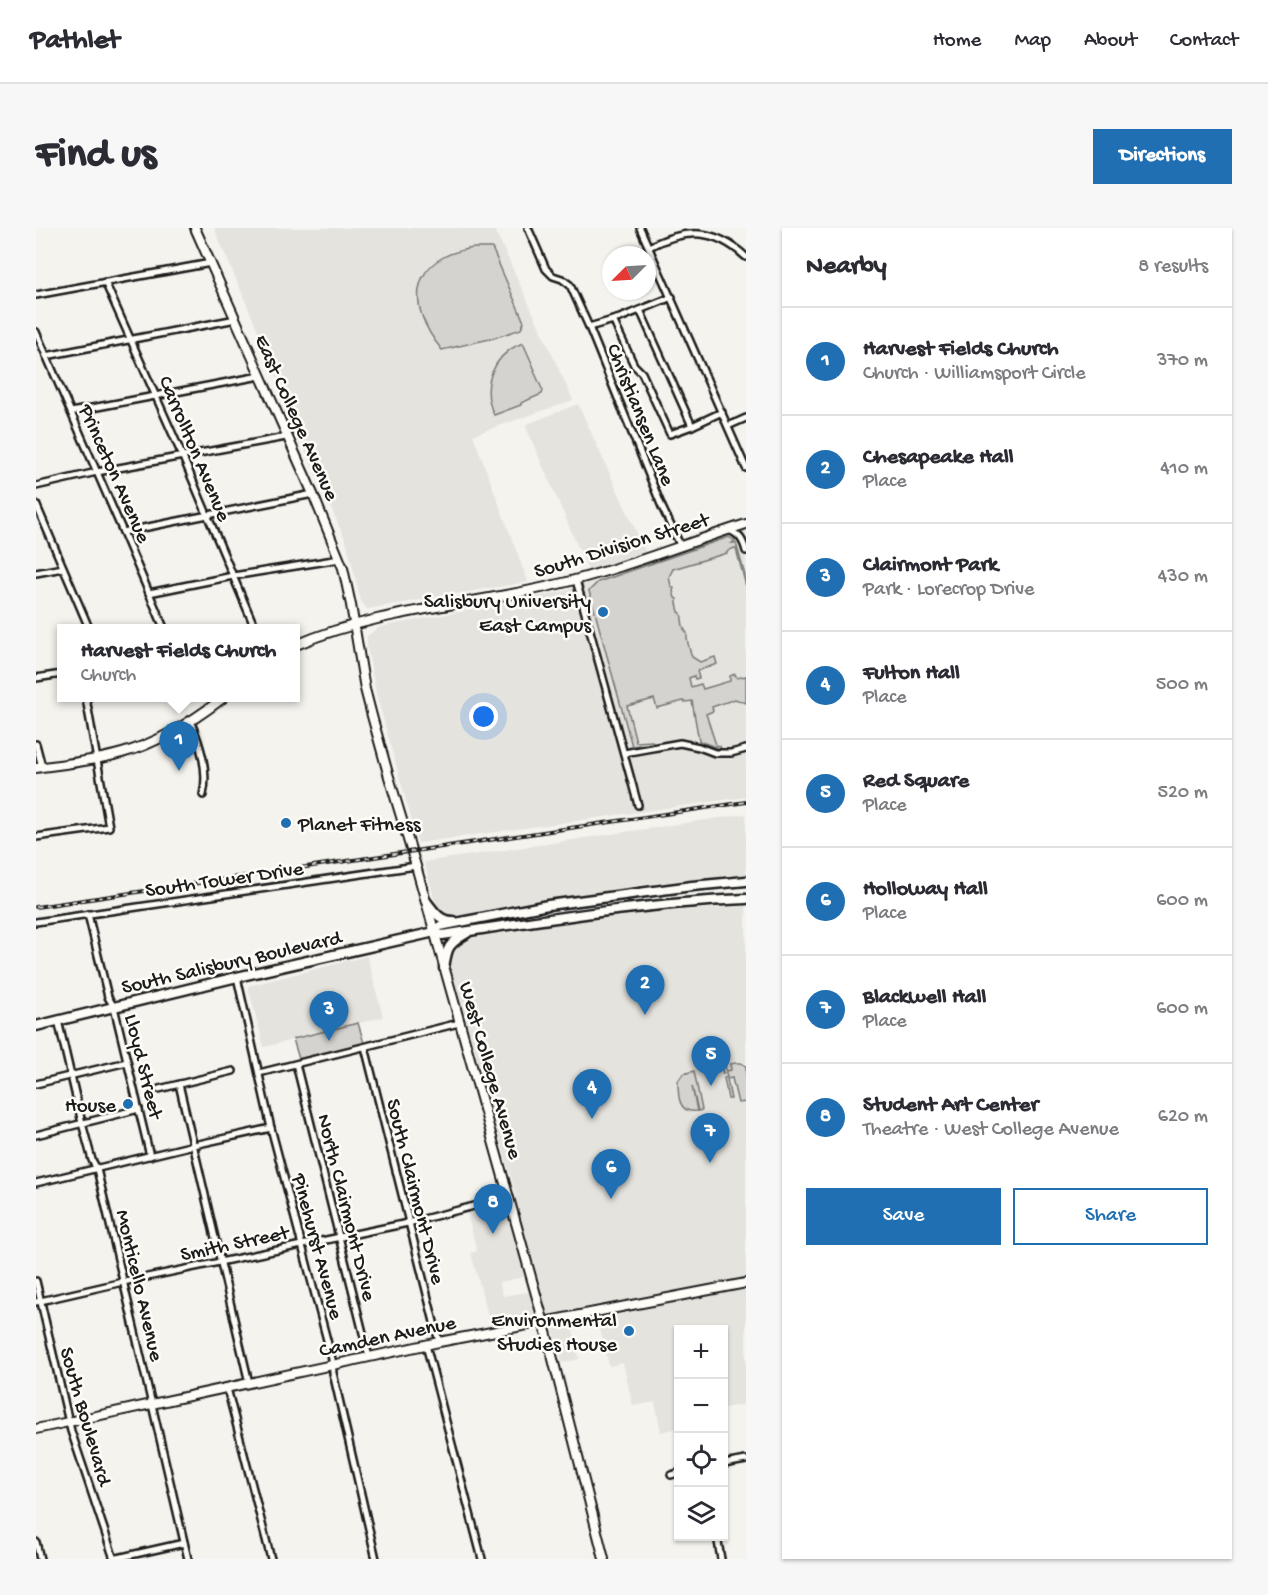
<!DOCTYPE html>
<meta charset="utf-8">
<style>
:root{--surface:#fff;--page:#f7f7f7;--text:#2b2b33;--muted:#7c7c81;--line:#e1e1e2;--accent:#1f6fb2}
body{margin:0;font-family:"Gochi Hand",sans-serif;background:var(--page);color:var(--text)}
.controls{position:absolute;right:18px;bottom:18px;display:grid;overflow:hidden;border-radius:0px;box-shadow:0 2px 4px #0004}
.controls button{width:54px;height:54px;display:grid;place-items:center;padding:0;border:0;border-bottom:2px solid var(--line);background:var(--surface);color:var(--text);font:30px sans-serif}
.compass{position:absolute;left:566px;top:18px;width:54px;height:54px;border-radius:50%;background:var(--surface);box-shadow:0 2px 4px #0004;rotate:246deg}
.you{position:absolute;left:448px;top:489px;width:21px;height:21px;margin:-15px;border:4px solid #fff;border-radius:50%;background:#1a73e8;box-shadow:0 0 0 9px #1a73e833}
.badge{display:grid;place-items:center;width:39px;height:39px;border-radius:50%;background:var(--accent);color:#fff;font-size:20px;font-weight:700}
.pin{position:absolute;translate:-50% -50px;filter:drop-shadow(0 2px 3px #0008)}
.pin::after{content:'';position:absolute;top:32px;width:21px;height:18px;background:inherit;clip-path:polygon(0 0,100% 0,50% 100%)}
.popup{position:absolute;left:21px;top:396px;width:243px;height:78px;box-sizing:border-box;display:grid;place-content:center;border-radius:0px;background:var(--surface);filter:drop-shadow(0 2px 4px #0005);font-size:20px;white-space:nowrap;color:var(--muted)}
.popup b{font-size:22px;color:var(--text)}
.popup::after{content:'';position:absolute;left:50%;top:100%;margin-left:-12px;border:12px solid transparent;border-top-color:var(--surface)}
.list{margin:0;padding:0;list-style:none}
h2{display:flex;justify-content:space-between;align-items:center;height:78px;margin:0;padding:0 24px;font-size:26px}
h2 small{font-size:20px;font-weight:400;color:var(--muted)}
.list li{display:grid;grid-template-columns:39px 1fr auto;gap:18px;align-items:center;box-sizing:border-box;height:108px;padding:0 24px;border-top:2px solid var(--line)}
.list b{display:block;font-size:22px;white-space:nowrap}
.list p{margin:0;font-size:20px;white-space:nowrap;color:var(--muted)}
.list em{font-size:20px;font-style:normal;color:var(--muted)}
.actions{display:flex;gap:12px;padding:18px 24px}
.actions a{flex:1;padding:14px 0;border:2px solid var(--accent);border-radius:0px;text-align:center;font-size:21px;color:var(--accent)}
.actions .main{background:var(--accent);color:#fff}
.icon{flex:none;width:33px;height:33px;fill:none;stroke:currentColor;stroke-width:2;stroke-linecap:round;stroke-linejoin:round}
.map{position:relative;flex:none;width:710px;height:1331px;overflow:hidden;border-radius:0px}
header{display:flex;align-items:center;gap:36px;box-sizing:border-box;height:84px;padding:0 30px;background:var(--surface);border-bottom:2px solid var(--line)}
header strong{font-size:28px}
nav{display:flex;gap:33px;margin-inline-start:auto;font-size:21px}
.intro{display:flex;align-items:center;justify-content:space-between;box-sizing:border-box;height:144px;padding:0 36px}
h1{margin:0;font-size:42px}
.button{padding:15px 27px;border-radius:0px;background:var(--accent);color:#fff;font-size:21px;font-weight:700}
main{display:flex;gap:36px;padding:0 36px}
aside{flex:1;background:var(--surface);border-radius:0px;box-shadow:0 2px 4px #0004}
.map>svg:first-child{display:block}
.built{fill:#e4e3de;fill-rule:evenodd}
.green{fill:#d4d3cf;stroke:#787876;stroke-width:1.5}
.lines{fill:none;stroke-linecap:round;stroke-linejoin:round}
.street-casing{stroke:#1c1c1c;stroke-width:10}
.secondary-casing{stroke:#1c1c1c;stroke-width:12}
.primary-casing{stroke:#1c1c1c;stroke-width:13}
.street{stroke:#fdfcf7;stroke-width:5}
.secondary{stroke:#fdfcf7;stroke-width:8}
.primary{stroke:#fdfcf7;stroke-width:8}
.rail-casing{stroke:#1c1c1c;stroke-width:4}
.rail{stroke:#fdfcf7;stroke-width:1.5;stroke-dasharray:4.5;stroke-linecap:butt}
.poi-dot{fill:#1f6fb2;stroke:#fdfcf7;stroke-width:2}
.labels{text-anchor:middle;stroke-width:5;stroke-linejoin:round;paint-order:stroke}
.street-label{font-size:21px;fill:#1c1c1c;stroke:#fdfcf7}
.poi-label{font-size:21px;fill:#1c1c1c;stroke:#fdfcf7;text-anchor:end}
</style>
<header>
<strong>Pathlet</strong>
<nav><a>Home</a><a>Map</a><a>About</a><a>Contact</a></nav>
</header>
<div class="intro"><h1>Find us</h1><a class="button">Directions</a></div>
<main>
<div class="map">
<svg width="710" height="1331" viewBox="0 0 710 1331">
<rect width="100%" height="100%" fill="#f4f3ee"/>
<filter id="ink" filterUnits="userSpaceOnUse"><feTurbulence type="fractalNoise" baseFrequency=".0167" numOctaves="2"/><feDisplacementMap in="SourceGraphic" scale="12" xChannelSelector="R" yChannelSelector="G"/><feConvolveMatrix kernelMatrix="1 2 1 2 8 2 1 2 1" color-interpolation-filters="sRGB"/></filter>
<g filter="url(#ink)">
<!-- built -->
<g class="built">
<polygon points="178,0 458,0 537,172 437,207 492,354 331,381 325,373 311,316 245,167 241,147"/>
<polygon points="542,176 614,334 710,302 710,569 382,615 341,469 331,420 331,408 344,399 505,368 528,363 557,353 489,197"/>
<polygon points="710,586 710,646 605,657 415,689 401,680 388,634"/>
<path d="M710,678V1176L688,1180V1102H642V1200L625,1204L619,1174L597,1178L587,1135L573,1138L562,1092L536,1096L543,1131L526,1135L517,1100L503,1103L498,1089L455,1098L435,1025L441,1023L431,985L481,970L414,740L415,722L430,711L584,686ZM488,1049L492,1064L467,1068L463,1054Z"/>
<polygon points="331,728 347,789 228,819 212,758"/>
</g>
<!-- green -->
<g class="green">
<path d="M437,20H456L488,94L485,101L458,110L406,122C369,77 373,30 437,20Z"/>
<path d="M487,115L499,142L498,143L507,163L506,166L485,175V177L458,187C444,158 457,126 487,115Z"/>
<path d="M693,309L699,313L696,315H700L710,351V358L700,321L698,320L692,323L691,325L637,341L633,349L635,358L638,360L637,363L639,370L641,371V375L643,384L645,385C647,392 645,400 651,405C650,410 654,423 656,429L664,434L679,429L681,436L661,443L663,450L659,451L658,448L653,450L655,459L665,456L667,461L694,453V448L699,446L701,450L710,448V475L699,471L676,479L677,483L670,486L680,517L684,518L685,521L663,513L656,473L649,474L647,473L621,480L618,471L591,478L600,514L616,513V515L596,518L553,363L562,354Z"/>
<polygon points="322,795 328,815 263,831 257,811"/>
<polygon points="700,835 705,835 710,838 710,874 702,875 696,850 691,851 695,871 692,871 688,850 691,849 690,845 687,846 685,838 689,837 690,843 695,842 694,836"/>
<path d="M658,843L666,882L662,883L656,858L661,883C642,886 642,867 642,853L647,846Z"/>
</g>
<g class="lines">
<defs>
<g id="street">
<polyline points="492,0 510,41 517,48 526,51 534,57 553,99 584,90 636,69"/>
<polyline points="604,0 710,240"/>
<path d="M613,19C650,0 679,0 710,29"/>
<polyline points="69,54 146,227 219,400"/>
<polyline points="0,67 175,35"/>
<polyline points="577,92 598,137 606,145 634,206 656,198 604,82"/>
<polyline points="553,99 626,279 645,319"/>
<polyline points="0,104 87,304 128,400"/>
<polyline points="10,128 200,91"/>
<polyline points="35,184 224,148"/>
<polyline points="656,198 686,184"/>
<polyline points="692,198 710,190"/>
<polyline points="0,258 61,244 250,209"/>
<polyline points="0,276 53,400"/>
<path d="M693,302C704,307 707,312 710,323"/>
<polyline points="87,304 277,266"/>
<polyline points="0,345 27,340"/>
<polyline points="540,352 602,577"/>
<polyline points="113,365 197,348 304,331"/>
<polyline points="0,450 26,446"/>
<path d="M154,492C164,516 173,542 167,567"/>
<polyline points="0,516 6,539"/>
<polyline points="588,525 644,515 663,519 679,525 695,525 710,521"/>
<polyline points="0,609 73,599 50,470"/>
<polyline points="52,686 72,769 78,779 114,928"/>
<polyline points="0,694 380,638"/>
<polyline points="201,749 235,900 296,1131 297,1145 340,1331"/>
<polyline points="22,792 46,895 56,932 61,941 152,1331"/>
<polyline points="329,819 403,1114"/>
<polyline points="260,836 333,1129"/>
<polyline points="223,845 423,795"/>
<polyline points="0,856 91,834"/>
<polyline points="143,856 213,1155"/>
<polyline points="123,861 197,843"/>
<polyline points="0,907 103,881"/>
<polyline points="0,955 158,917 235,900"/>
<polyline points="0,1053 35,1203 78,1331"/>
<polyline points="0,1074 87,1054 372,995 473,969"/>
<polyline points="390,1117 446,1331"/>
<polyline points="191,1160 235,1331"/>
<polyline points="688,1236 710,1232"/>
<polyline points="635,1247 642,1245"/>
<polyline points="681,1308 685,1331"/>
<polyline points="0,1314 4,1331"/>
<polyline points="77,1331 148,1315"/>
</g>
<g id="secondary">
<polyline points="159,0 277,266 307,340 315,377 329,461 336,488 353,549 380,638 506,1088 568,1331"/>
<path d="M260,417C341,382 429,378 514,358C581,343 645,317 710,296"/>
<path d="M0,540C28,536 59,533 86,525C123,515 157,493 187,470"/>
<polyline points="0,1201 403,1114 710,1055"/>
</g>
<g id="primary">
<path d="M390,673C398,683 403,693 417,693"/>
<path d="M398,704L406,707C507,692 608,675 710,671"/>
<path d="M408,740C411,719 412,716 431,705"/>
<polyline points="0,798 201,749 390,706 398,704 404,698 512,677 656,658 710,653"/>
</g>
</defs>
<!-- street casing -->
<use href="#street" class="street-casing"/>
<!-- secondary casing -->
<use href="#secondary" class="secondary-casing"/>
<!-- primary casing -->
<use href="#primary" class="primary-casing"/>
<!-- street -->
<use href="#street" class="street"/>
<!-- secondary -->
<use href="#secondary" class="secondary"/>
<!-- primary -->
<use href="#primary" class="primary"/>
<defs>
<polyline id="rail" points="0,679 710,574"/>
</defs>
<!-- rail casing -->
<use href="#rail" class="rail-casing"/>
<!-- rail -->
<use href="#rail" class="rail"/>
</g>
</g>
<!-- markers -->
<g class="poi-dot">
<circle cx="567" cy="384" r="6"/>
<circle cx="250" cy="595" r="6"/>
<circle cx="92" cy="876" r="6"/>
<circle cx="593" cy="1103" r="6"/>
</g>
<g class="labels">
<!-- street labels -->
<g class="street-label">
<text transform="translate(606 186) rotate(68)" y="7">Christiansen Lane</text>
<text transform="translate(262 189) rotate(66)" y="7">East College Avenue</text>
<text transform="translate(160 220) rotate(67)" y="7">Carrollton Avenue</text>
<text transform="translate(80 245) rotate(66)" y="7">Princeton Avenue</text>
<text transform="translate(585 316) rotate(-17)" y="7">South Division Street</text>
<text transform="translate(188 650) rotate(-8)" y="7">South Tower Drive</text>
<text transform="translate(195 733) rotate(-13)" y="7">South Salisbury Boulevard</text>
<text transform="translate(109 838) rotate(76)" y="7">Lloyd Street</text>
<text transform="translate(456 842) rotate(74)" y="7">West College Avenue</text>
<text transform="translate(381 963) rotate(76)" y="7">South Clairmont Drive</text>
<text transform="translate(312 979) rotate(76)" y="7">North Clairmont Drive</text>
<text transform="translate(198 1014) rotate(-12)" y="7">Smith Street</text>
<text transform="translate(283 1018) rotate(75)" y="7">Pinehurst Avenue</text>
<text transform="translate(105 1057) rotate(77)" y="7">Monticello Avenue</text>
<text transform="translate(351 1107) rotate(-12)" y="7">Camden Avenue</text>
<text transform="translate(51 1188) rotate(74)" y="7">South Boulevard</text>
</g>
<!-- poi labels -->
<g class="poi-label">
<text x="555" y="379">Salisbury University<tspan x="555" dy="24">East Campus</tspan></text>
<text x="262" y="602" text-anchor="start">Planet Fitness</text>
<text x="80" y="883">House</text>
<text x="581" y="1098">Environmental<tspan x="581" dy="24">Studies House</tspan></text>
</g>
</g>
</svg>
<div class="controls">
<button>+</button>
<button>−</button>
<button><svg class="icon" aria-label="locate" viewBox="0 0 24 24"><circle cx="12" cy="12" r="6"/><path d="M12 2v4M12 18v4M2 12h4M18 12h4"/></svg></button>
<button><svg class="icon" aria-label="layers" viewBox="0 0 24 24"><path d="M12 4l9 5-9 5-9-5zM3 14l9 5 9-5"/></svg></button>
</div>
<svg class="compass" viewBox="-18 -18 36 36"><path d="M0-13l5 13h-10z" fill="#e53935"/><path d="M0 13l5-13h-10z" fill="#7c7c81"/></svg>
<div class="you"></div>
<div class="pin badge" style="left:143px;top:543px">1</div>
<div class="popup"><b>Harvest Fields Church</b>Church</div>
<div class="pin badge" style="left:609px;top:787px">2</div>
<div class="pin badge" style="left:293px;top:813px">3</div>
<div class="pin badge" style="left:556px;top:891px">4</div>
<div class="pin badge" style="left:675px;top:858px">5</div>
<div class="pin badge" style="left:575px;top:971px">6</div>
<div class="pin badge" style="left:674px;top:935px">7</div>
<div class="pin badge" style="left:457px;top:1006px">8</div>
</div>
<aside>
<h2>Nearby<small>8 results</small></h2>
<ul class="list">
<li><span class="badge">1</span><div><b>Harvest Fields Church</b><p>Church · Williamsport Circle</p></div><em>370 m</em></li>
<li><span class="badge">2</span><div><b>Chesapeake Hall</b><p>Place</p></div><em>410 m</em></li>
<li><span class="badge">3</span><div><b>Clairmont Park</b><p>Park · Lorecrop Drive</p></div><em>430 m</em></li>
<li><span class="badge">4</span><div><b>Fulton Hall</b><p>Place</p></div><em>500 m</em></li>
<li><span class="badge">5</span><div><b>Red Square</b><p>Place</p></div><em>520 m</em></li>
<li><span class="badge">6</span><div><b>Holloway Hall</b><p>Place</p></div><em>600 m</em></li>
<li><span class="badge">7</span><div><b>Blackwell Hall</b><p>Place</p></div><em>600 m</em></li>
<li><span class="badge">8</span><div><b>Student Art Center</b><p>Theatre · West College Avenue</p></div><em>620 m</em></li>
</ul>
<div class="actions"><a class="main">Save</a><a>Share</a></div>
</aside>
</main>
